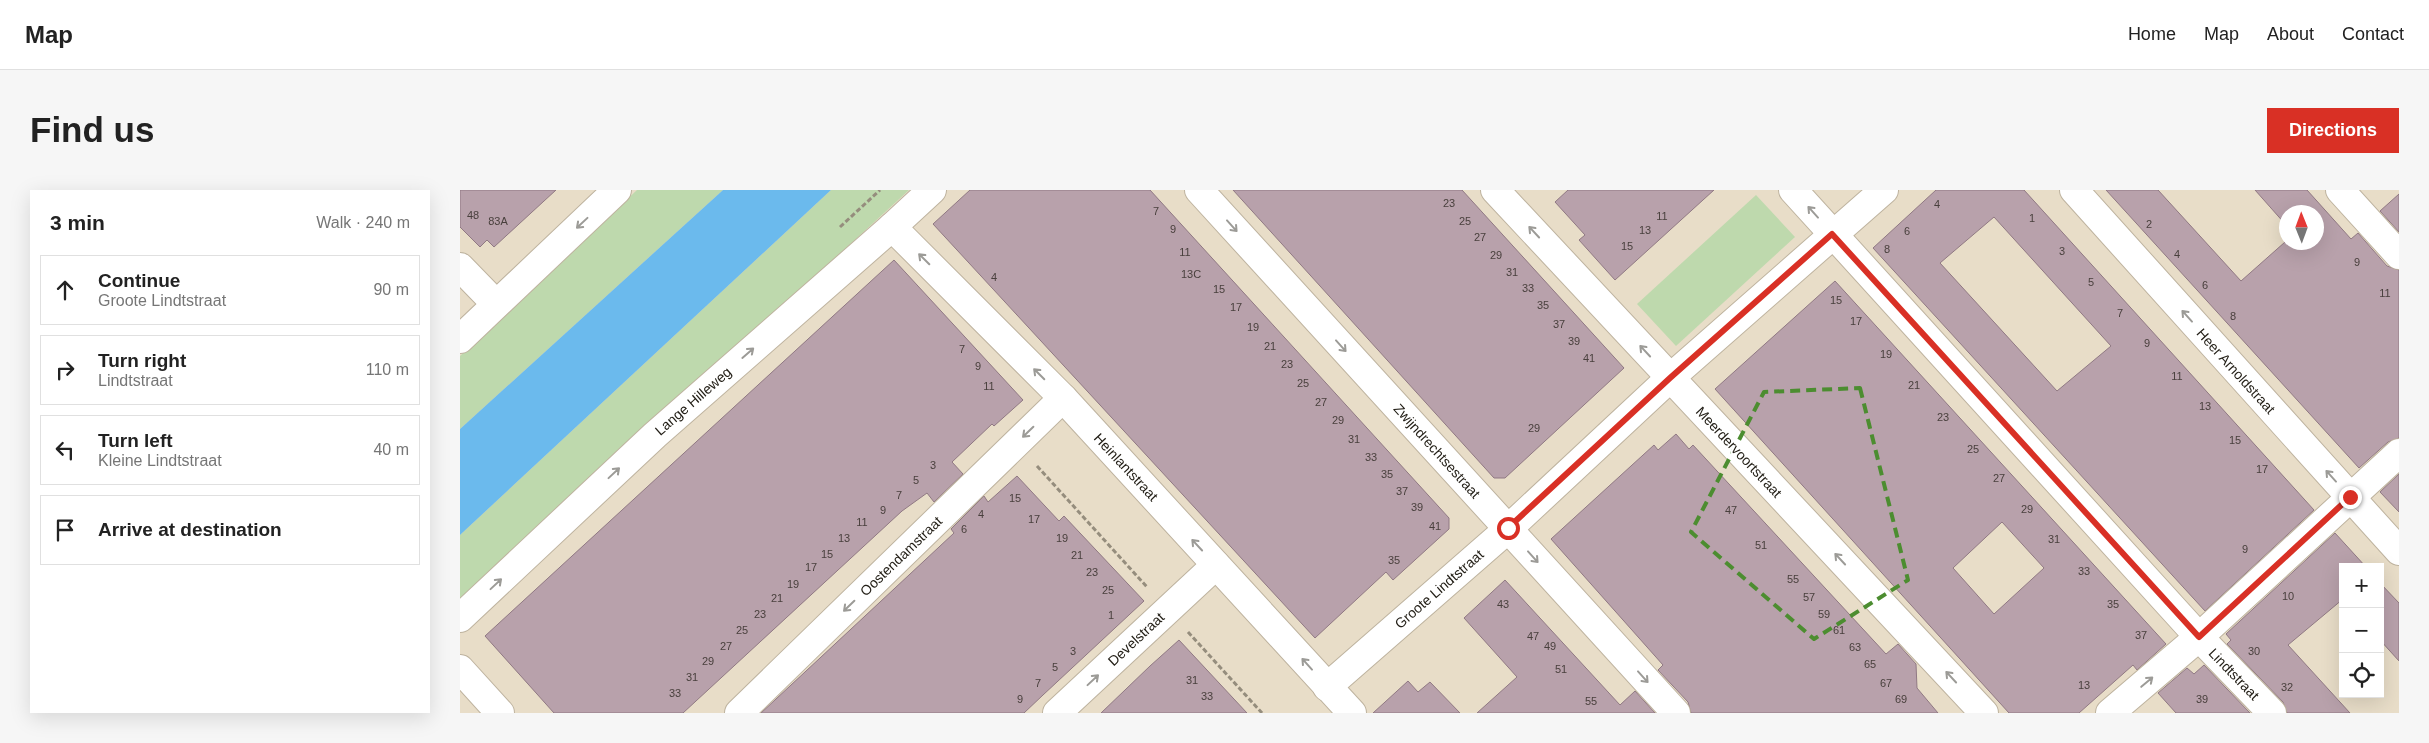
<!DOCTYPE html>
<meta charset="utf-8">
<style>
:root{--surface:#fff;--page:#f6f6f6;--text:#222;--muted:#767676;--line:#e0e0e0;--accent:#d93025}
body{margin:0;font-family:Arial,sans-serif;background:var(--page);color:var(--text)}
.controls{position:absolute;right:15px;bottom:15px;display:grid;overflow:hidden;border-radius:0px;box-shadow:0 5px 20px #0002}
.controls button{width:45px;height:45px;display:grid;place-items:center;padding:0;border:0;border-bottom:1px solid var(--line);background:var(--surface);color:var(--text);font:25px sans-serif}
.compass{position:absolute;left:1819px;top:15px;width:45px;height:45px;border-radius:50%;background:var(--surface);box-shadow:0 5px 20px #0002;rotate:359deg}
.stop{position:absolute;width:15px;height:15px;margin:-11px;border:4px solid #d93025;border-radius:50%;background:#fff}
.stop.end{background:#d93025;border-color:#fff;box-shadow:0 1px 5px #0008}
.list{margin:0;padding:0;list-style:none}
h2{display:flex;justify-content:space-between;align-items:center;height:65px;margin:0;padding:0 20px;font-size:21px}
h2 small{font-size:16px;font-weight:400;color:var(--muted)}
.list li{display:grid;grid-template-columns:32px 1fr auto;gap:15px;align-items:center;box-sizing:border-box;height:70px;margin:0 10px 10px;padding:0 10px;border:1px solid var(--line);border-radius:0px}
.list b{display:block;font-size:19px;white-space:nowrap}
.list p{margin:0;font-size:16px;white-space:nowrap;color:var(--muted)}
.list em{font-size:16px;font-style:normal;color:var(--muted)}
.icon{flex:none;width:28px;height:28px;fill:none;stroke:currentColor;stroke-width:2;stroke-linecap:round;stroke-linejoin:round}
.map{position:relative;flex:none;width:1939px;height:523px;overflow:hidden;border-radius:0px}
header{display:flex;align-items:center;gap:30px;box-sizing:border-box;height:70px;padding:0 25px;background:var(--surface);border-bottom:1px solid var(--line)}
header strong{font-size:24px}
nav{display:flex;gap:28px;margin-inline-start:auto;font-size:18px}
.intro{display:flex;align-items:center;justify-content:space-between;box-sizing:border-box;height:120px;padding:0 30px}
h1{margin:0;font-size:35px}
.button{padding:12px 22px;border-radius:0px;background:var(--accent);color:#fff;font-size:18px;font-weight:700}
main{display:flex;gap:30px;padding:0 30px}
aside{flex:1;background:var(--surface);border-radius:0px;box-shadow:0 5px 20px #0002}
.map>svg:first-child{display:block}
.green{fill:#bed9ad}
.water{fill:#6bbaed}
.building{fill:#b8a1ab;stroke:#907983;fill-rule:evenodd}
.lines{fill:none;stroke-linecap:round;stroke-linejoin:round}
.street-casing{stroke:#beb39f;stroke-width:30}
.path{stroke:#958d7d;stroke-width:3;stroke-dasharray:5 2.5;stroke-linecap:butt}
.street{stroke:#fff;stroke-width:28}
.oneway{stroke:#9c9b97}
.route{stroke:#d93025;stroke-width:6}
.marked{fill:none;stroke:#4c8d30;stroke-width:4;stroke-dasharray:10 6;stroke-linejoin:round}
.labels{text-anchor:middle;stroke-width:4;stroke-linejoin:round;paint-order:stroke}
.number-label{font-size:11px;fill:#49403d}
.street-label{font-size:14px;fill:#242018;stroke:#fff}
</style>
<header>
<strong>Map</strong>
<nav><a>Home</a><a>Map</a><a>About</a><a>Contact</a></nav>
</header>
<div class="intro"><h1>Find us</h1><a class="button">Directions</a></div>
<main>
<aside>
<h2>3 min<small>Walk · 240 m</small></h2>
<ul class="list">
<li><svg class="icon" aria-label="ahead" viewBox="0 0 24 24"><path d="M12 20V5M6 11l6-6 6 6"/></svg><div><b>Continue</b><p>Groote Lindtstraat</p></div><em>90 m</em></li>
<li><svg class="icon" aria-label="right" viewBox="0 0 24 24"><path d="M7 20v-9h11M14 6l5 5-5 5"/></svg><div><b>Turn right</b><p>Lindtstraat</p></div><em>110 m</em></li>
<li><svg class="icon" aria-label="left" viewBox="0 0 24 24"><path d="M17 20v-9H6M10 6l-5 5 5 5"/></svg><div><b>Turn left</b><p>Kleine Lindtstraat</p></div><em>40 m</em></li>
<li><svg class="icon" aria-label="arrive" viewBox="0 0 24 24"><path d="M6 21V4h12l-3 4 3 4H6"/></svg><div><b>Arrive at destination</b></div></li>
</ul>
</aside>
<div class="map">
<svg width="1939" height="523" viewBox="0 0 1939 523">
<rect width="100%" height="100%" fill="#e8ddc8"/>
<!-- green -->
<g class="green">
<polygon points="177,0 263,0 0,239 0,166"/>
<polygon points="371,0 449,0 0,414 0,345"/>
<polygon points="1296,5 1335,47 1216,156 1177,114"/>
</g>
<!-- water -->
<polygon class="water" points="263,0 371,0 0,345 0,239"/>
<!-- building -->
<g class="building">
<polygon points="0,0 96,0 34,57 27,50 20,57 0,37"/>
<polygon points="510,0 690,0 989,328 989,339 933,390 926,382 855,448 473,34"/>
<polygon points="773,0 1002,0 1164,178 1045,288 1034,288"/>
<polygon points="1108,0 1254,0 1155,90 1119,50 1125,45 1095,12"/>
<path d="M1476,0H1564L1854,320L1745,421L1413,58ZM1534,27L1651,156L1597,201L1480,73Z"/>
<polygon points="1646,0 1698,0 1781,91 1825,52 1856,52 1856,22 1826,22 1826,35 1795,0 1847,0 1891,49 1898,43 1927,76 1939,80 1939,248 1928,252 1899,278"/>
<polygon points="1939,4 1939,42 1920,21"/>
<polygon points="434,70 563,210 534,236 532,234 492,272 503,284 474,312 467,303 442,321 223,523 94,523 25,446"/>
<path d="M1375,91L1706,454L1677,480L1673,475L1619,523H1549L1255,199ZM1542,332L1584,378L1534,424L1493,378Z"/>
<polygon points="1216,244 1229,259 1233,255 1426,464 1438,454 1456,474 1457,498 1478,523 1231,523 1228,512 1198,480 1203,475 1091,349 1194,255 1198,260"/>
<polygon points="1939,284 1939,322 1920,302"/>
<polygon points="557,286 599,331 604,326 684,411 583,505 564,523 301,523 494,343 491,339 524,306 528,312"/>
<polygon points="1875,343 1906,377 1883,377 1883,409 1828,455 1890,523 1827,523 1823,512 1767,454 1771,450 1766,444"/>
<polygon points="1045,390 1160,515 1175,501 1195,523 1017,523 1057,487 1004,428"/>
<polygon points="1920,393 1939,413 1939,471 1920,450"/>
<polygon points="719,450 787,523 641,523 690,476"/>
<polygon points="1744,475 1790,523 1716,523 1698,503 1727,478 1734,484"/>
<polygon points="948,491 958,502 970,492 1000,523 913,523"/>
</g>
<g class="lines">
<defs>
<g id="street">
<polyline points="739,0 1216,523"/>
<polyline points="1035,0 1524,523"/>
<polyline points="1333,0 1739,447 1812,523"/>
<polyline points="1614,0 1939,361"/>
<polyline points="1880,0 1939,65"/>
<polyline points="432,37 603,208 892,523"/>
<polyline points="0,77 36,114"/>
<polyline points="0,149 157,0"/>
<polyline points="0,428 195,245 432,37 472,0"/>
<polyline points="0,479 40,523"/>
<polyline points="867,497 1048,339 1210,188 1424,0"/>
<polyline points="279,523 603,208"/>
<polyline points="597,523 756,375"/>
<polyline points="1650,523 1739,447 1939,263"/>
</g>
</defs>
<!-- street casing -->
<use href="#street" class="street-casing"/>
<!-- path -->
<g class="path">
<polyline points="380,37 420,0"/>
<polyline points="577,276 687,397"/>
<polyline points="728,442 802,523"/>
</g>
<!-- street -->
<use href="#street" class="street"/>
</g>
<!-- one-way arrows -->
<defs><path id="oneway-shaft" d="M-6 0H5M1.5-3L5.5 0L1.5 3" fill="none" stroke-width="1.6" stroke-linecap="round" stroke-linejoin="round" transform="scale(1.25)"/></defs>
<g class="oneway">
<use href="#oneway-shaft" transform="translate(1353 22) rotate(-132)"/>
<use href="#oneway-shaft" transform="translate(122 33) rotate(137)"/>
<use href="#oneway-shaft" transform="translate(772 36) rotate(48)"/>
<use href="#oneway-shaft" transform="translate(1074 42) rotate(-133)"/>
<use href="#oneway-shaft" transform="translate(464 69) rotate(-135)"/>
<use href="#oneway-shaft" transform="translate(1727 126) rotate(-132)"/>
<use href="#oneway-shaft" transform="translate(881 156) rotate(48)"/>
<use href="#oneway-shaft" transform="translate(1185 161) rotate(-133)"/>
<use href="#oneway-shaft" transform="translate(288 163) rotate(-41)"/>
<use href="#oneway-shaft" transform="translate(579 184) rotate(-135)"/>
<use href="#oneway-shaft" transform="translate(568 242) rotate(136)"/>
<use href="#oneway-shaft" transform="translate(154 283) rotate(-43)"/>
<use href="#oneway-shaft" transform="translate(1871 286) rotate(-132)"/>
<use href="#oneway-shaft" transform="translate(737 355) rotate(-133)"/>
<use href="#oneway-shaft" transform="translate(1073 367) rotate(48)"/>
<use href="#oneway-shaft" transform="translate(1380 369) rotate(-133)"/>
<use href="#oneway-shaft" transform="translate(36 394) rotate(-43)"/>
<use href="#oneway-shaft" transform="translate(389 416) rotate(136)"/>
<use href="#oneway-shaft" transform="translate(847 474) rotate(-132)"/>
<use href="#oneway-shaft" transform="translate(1183 487) rotate(48)"/>
<use href="#oneway-shaft" transform="translate(1491 487) rotate(-133)"/>
<use href="#oneway-shaft" transform="translate(633 490) rotate(-43)"/>
<use href="#oneway-shaft" transform="translate(1687 492) rotate(-40)"/>
</g>
<g class="lines">
<!-- route -->
<polyline class="route" points="1048,338 1210,188 1372,44 1739,447 1890,307"/>
</g>
<!-- marked area -->
<path class="marked" d="M1400,198L1448,390L1354,449L1231,342L1304,202Z"/>
<g class="labels">
<!-- number labels -->
<g class="number-label">
<text x="989" y="17">23</text>
<text x="1477" y="18">4</text>
<text x="696" y="25">7</text>
<text x="13" y="29">48</text>
<text x="1202" y="30">11</text>
<text x="1572" y="32">1</text>
<text x="38" y="35">83A</text>
<text x="1005" y="35">25</text>
<text x="1689" y="38">2</text>
<text x="713" y="43">9</text>
<text x="1185" y="44">13</text>
<text x="1447" y="45">6</text>
<text x="1020" y="51">27</text>
<text x="1167" y="60">15</text>
<text x="1427" y="63">8</text>
<text x="1602" y="65">3</text>
<text x="725" y="66">11</text>
<text x="1717" y="68">4</text>
<text x="1036" y="69">29</text>
<text x="1897" y="76">9</text>
<text x="1052" y="86">31</text>
<text x="731" y="88">13C</text>
<text x="534" y="91">4</text>
<text x="1631" y="96">5</text>
<text x="1745" y="99">6</text>
<text x="1068" y="102">33</text>
<text x="759" y="103">15</text>
<text x="1925" y="107">11</text>
<text x="1376" y="114">15</text>
<text x="1083" y="119">35</text>
<text x="776" y="121">17</text>
<text x="1660" y="127">7</text>
<text x="1773" y="130">8</text>
<text x="1396" y="135">17</text>
<text x="1099" y="138">37</text>
<text x="793" y="141">19</text>
<text x="1114" y="155">39</text>
<text x="1687" y="157">9</text>
<text x="810" y="160">21</text>
<text x="502" y="163">7</text>
<text x="1426" y="168">19</text>
<text x="1129" y="172">41</text>
<text x="827" y="178">23</text>
<text x="518" y="180">9</text>
<text x="1717" y="190">11</text>
<text x="843" y="197">25</text>
<text x="1454" y="199">21</text>
<text x="529" y="200">11</text>
<text x="861" y="216">27</text>
<text x="1745" y="220">13</text>
<text x="1483" y="231">23</text>
<text x="878" y="234">29</text>
<text x="1074" y="242">29</text>
<text x="894" y="253">31</text>
<text x="1775" y="254">15</text>
<text x="1513" y="263">25</text>
<text x="911" y="271">33</text>
<text x="473" y="279">3</text>
<text x="1802" y="283">17</text>
<text x="927" y="288">35</text>
<text x="1539" y="292">27</text>
<text x="456" y="294">5</text>
<text x="942" y="305">37</text>
<text x="439" y="309">7</text>
<text x="555" y="312">15</text>
<text x="957" y="321">39</text>
<text x="1567" y="323">29</text>
<text x="423" y="324">9</text>
<text x="1271" y="324">47</text>
<text x="521" y="328">4</text>
<text x="574" y="333">17</text>
<text x="402" y="336">11</text>
<text x="975" y="340">41</text>
<text x="504" y="343">6</text>
<text x="384" y="352">13</text>
<text x="602" y="352">19</text>
<text x="1594" y="353">31</text>
<text x="1301" y="359">51</text>
<text x="1785" y="363">9</text>
<text x="367" y="368">15</text>
<text x="617" y="369">21</text>
<text x="934" y="374">35</text>
<text x="351" y="381">17</text>
<text x="1624" y="385">33</text>
<text x="632" y="386">23</text>
<text x="1333" y="393">55</text>
<text x="333" y="398">19</text>
<text x="648" y="404">25</text>
<text x="1828" y="410">10</text>
<text x="1349" y="411">57</text>
<text x="317" y="412">21</text>
<text x="1043" y="418">43</text>
<text x="1653" y="418">35</text>
<text x="300" y="428">23</text>
<text x="1364" y="428">59</text>
<text x="651" y="429">1</text>
<text x="282" y="444">25</text>
<text x="1379" y="444">61</text>
<text x="1681" y="449">37</text>
<text x="1073" y="450">47</text>
<text x="266" y="460">27</text>
<text x="1090" y="460">49</text>
<text x="1395" y="461">63</text>
<text x="613" y="465">3</text>
<text x="1794" y="465">30</text>
<text x="248" y="475">29</text>
<text x="1410" y="478">65</text>
<text x="595" y="481">5</text>
<text x="1101" y="483">51</text>
<text x="232" y="491">31</text>
<text x="732" y="494">31</text>
<text x="578" y="497">7</text>
<text x="1426" y="497">67</text>
<text x="1624" y="499">13</text>
<text x="1827" y="501">32</text>
<text x="215" y="507">33</text>
<text x="747" y="510">33</text>
<text x="560" y="513">9</text>
<text x="1441" y="513">69</text>
<text x="1742" y="513">39</text>
<text x="1131" y="515">55</text>
</g>
<!-- street labels -->
<g class="street-label">
<text transform="translate(1776 181) rotate(48)" y="5">Heer Arnoldstraat</text>
<text transform="translate(233 211) rotate(-41)" y="5">Lange Hilleweg</text>
<text transform="translate(977 261) rotate(48)" y="5">Zwijndrechtsestraat</text>
<text transform="translate(1279 262) rotate(47)" y="5">Meerdervoortstraat</text>
<text transform="translate(666 277) rotate(47)" y="5">Heinlantstraat</text>
<text transform="translate(441 366) rotate(-44)" y="5">Oostendamstraat</text>
<text transform="translate(979 399) rotate(-41)" y="5">Groote Lindtstraat</text>
<text transform="translate(676 449) rotate(-43)" y="5">Develstraat</text>
<text transform="translate(1774 484) rotate(46)" y="5">Lindtstraat</text>
</g>
</g>
</svg>
<div class="controls">
<button>+</button>
<button>−</button>
<button><svg class="icon" aria-label="locate" viewBox="0 0 24 24"><circle cx="12" cy="12" r="6"/><path d="M12 2v4M12 18v4M2 12h4M18 12h4"/></svg></button>
</div>
<svg class="compass" viewBox="-18 -18 36 36"><path d="M0-13l5 13h-10z" fill="#e53935"/><path d="M0 13l5-13h-10z" fill="#767676"/></svg>
<div class="stop" style="left:1048px;top:338px"></div>
<div class="stop end" style="left:1890px;top:307px"></div>
</div>
</main>
